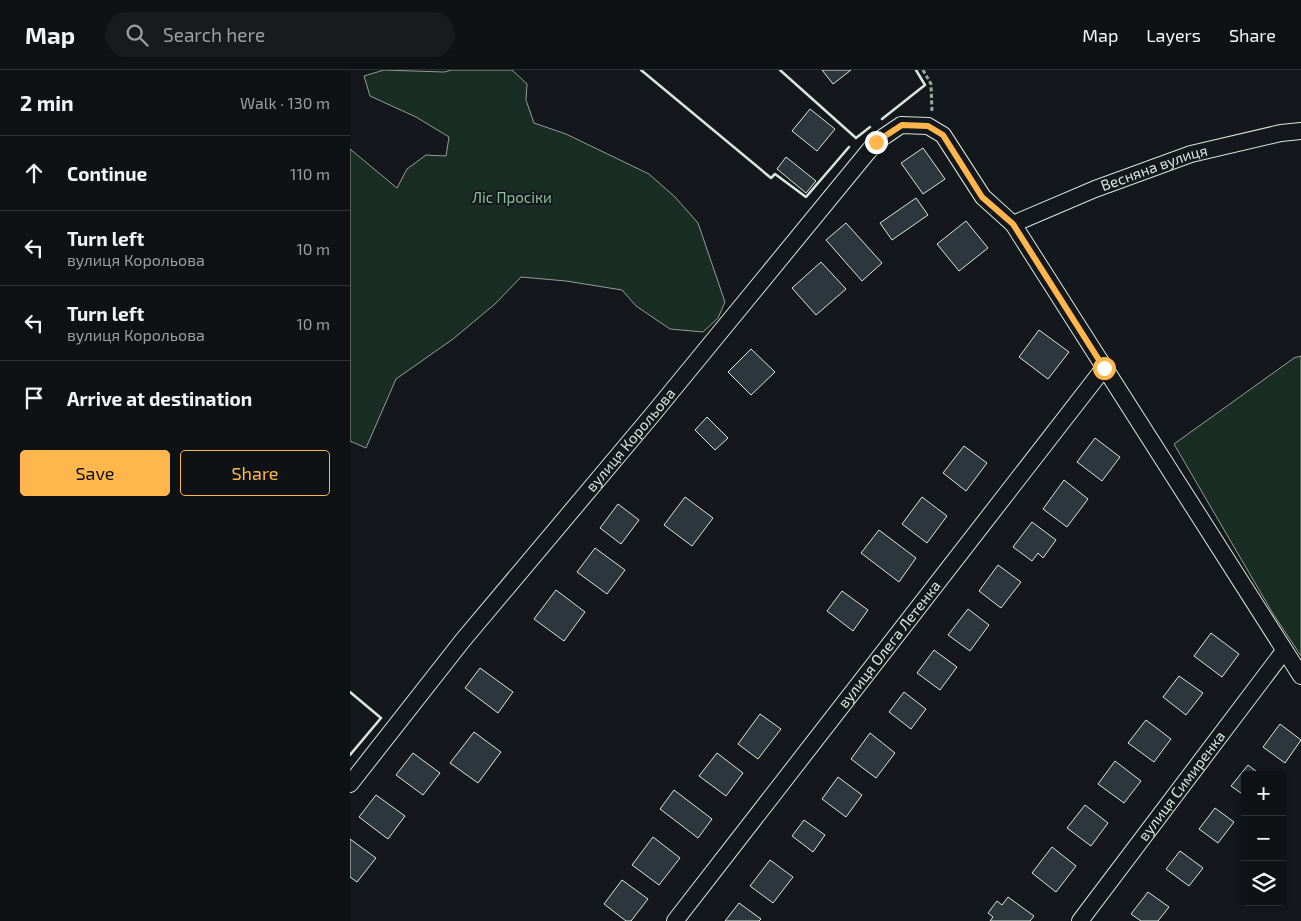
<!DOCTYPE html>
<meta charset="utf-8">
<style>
:root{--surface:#0f1215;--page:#181b1e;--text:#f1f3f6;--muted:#9b9ea0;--line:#2f3234;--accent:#ffb74d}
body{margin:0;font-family:"Exo 2",sans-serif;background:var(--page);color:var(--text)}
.controls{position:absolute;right:15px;bottom:15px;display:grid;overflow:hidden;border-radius:5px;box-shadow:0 1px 4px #0004}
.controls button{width:45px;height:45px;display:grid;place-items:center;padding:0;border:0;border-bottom:1px solid var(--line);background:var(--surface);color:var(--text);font:25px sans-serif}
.stop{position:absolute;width:15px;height:15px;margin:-11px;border:4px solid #ffb74d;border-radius:50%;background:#fff}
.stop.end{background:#ffb74d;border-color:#fff;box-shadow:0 1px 5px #0008}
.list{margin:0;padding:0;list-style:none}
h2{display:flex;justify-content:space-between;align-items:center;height:65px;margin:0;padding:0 20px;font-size:21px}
h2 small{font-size:16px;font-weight:400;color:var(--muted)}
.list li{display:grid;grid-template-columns:32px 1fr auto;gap:15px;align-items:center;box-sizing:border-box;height:75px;padding:0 20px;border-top:1px solid var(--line)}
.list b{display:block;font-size:19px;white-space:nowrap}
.list p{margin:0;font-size:16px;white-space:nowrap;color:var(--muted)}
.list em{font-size:16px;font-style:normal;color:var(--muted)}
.actions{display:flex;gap:10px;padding:15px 20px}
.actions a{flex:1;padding:11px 0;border:1px solid var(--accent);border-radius:5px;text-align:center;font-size:18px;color:var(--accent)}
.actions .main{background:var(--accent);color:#111}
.icon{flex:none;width:28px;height:28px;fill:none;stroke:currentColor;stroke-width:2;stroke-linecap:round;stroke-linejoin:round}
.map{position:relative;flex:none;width:951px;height:851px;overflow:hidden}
header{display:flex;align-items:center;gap:30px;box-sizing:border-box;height:70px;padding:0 25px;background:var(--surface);border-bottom:1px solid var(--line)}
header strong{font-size:24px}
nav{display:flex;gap:28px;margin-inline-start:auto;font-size:18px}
.search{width:350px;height:45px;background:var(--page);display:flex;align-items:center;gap:12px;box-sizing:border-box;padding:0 18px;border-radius:28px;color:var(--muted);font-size:19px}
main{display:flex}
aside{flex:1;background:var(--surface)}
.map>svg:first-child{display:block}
.green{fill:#1a2d24;stroke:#939e99}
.building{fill:#2c363c;stroke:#d8e6dc}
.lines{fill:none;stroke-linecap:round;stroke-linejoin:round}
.street-casing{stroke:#d8e6dc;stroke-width:18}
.path{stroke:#9da8a2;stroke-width:3;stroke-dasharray:4 2.5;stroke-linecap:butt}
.street{stroke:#14181c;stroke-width:16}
.wall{stroke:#d8e6dc;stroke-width:2.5}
.route{stroke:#ffb74d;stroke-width:6}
.labels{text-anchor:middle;stroke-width:4;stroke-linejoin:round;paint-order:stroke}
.street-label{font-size:15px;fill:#d8e6dc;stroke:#14181c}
.park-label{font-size:15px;fill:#8ac095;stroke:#14181c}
</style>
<header>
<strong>Map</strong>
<div class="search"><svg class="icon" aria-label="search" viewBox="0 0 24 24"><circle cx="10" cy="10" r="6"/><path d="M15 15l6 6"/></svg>Search here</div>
<nav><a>Map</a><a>Layers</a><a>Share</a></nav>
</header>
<main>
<aside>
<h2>2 min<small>Walk · 130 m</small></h2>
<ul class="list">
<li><svg class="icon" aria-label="ahead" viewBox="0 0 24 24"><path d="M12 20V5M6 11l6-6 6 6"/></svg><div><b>Continue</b></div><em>110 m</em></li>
<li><svg class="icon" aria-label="left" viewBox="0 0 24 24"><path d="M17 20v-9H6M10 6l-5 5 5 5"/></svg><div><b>Turn left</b><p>вулиця Корольова</p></div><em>10 m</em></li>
<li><svg class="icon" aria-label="left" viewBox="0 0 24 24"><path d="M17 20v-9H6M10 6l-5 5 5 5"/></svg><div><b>Turn left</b><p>вулиця Корольова</p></div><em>10 m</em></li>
<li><svg class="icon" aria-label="arrive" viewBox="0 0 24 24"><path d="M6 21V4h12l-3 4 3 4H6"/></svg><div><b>Arrive at destination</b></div></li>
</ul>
<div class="actions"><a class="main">Save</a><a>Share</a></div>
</aside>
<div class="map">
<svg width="951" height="851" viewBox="0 0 951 851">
<rect width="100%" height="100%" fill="#14181c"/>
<!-- green -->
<g class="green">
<polygon points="34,0 94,2 102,0 162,0 177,14 176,30 184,53 216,64 299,104 325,127 348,153 375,232 368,248 353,262 320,259 286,236 272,220 216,211 171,207 145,234 103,269 46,309 16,378 0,371 0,79 47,118 57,99 76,85 96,86 99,67 66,47 20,26 14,6"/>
<polygon points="951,286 951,586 922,542 824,374 944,288"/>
</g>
<!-- building -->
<g class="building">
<polygon points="472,0 501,0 483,14"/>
<polygon points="460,39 485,59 467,81 442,61"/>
<polygon points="573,78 595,109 573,124 551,93"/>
<polygon points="436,87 466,111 456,123 427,99"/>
<polygon points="566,128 578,145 542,170 530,153"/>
<polygon points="616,151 638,178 609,201 587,174"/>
<polygon points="496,153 532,193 512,211 476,170"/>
<polygon points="471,192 496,219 466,245 442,218"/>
<polygon points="689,260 719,282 698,309 669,287"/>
<polygon points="401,279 425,302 401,325 378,302"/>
<polygon points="357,347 378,368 365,380 345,360"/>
<polygon points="745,368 770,387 752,411 727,392"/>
<polygon points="614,376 637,393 616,421 593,403"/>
<polygon points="714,410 738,429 717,457 693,439"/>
<polygon points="335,427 363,448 342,476 314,455"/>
<polygon points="572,427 597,446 577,473 552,454"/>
<polygon points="268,434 289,450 271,474 250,458"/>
<polygon points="682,452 706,470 693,488 688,483 682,491 663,477"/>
<polygon points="529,460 566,488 549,512 511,483"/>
<polygon points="245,478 275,500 257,524 227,502"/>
<polygon points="648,495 671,512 651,538 629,521"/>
<polygon points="206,520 235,542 214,571 184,549"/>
<polygon points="492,521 518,540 503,561 477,541"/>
<polygon points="618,539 639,555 620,581 598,565"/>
<polygon points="861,563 889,584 872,607 844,586"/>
<polygon points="584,580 607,597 590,620 567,603"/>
<polygon points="130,598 163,622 148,643 115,618"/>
<polygon points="829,606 853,623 836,645 813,627"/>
<polygon points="554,622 576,639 561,659 539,642"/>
<polygon points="410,644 431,659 408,689 388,674"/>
<polygon points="796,650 821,669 804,692 778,673"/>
<polygon points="930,654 951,670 935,693 913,677"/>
<polygon points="124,662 151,682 128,713 100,693"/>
<polygon points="520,663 545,683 526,708 501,689"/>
<polygon points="63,683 90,703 73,725 46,705"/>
<polygon points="367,683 393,703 376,726 349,706"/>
<polygon points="765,691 791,711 774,733 748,714"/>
<polygon points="898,695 911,705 895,705 895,726 881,716"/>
<polygon points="488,707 512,725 496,747 472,729"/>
<polygon points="324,720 362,749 348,768 310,739"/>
<polygon points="26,725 55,746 38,769 9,747"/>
<polygon points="735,735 758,753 741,776 717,758"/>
<polygon points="865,738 884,752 868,773 849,759"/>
<polygon points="454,750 475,765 463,782 442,766"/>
<polygon points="303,767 330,788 309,815 282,795"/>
<polygon points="0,769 26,788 7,812 0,807"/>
<polygon points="702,777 726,796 706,822 682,803"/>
<polygon points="830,781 853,798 839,816 816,799"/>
<polygon points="420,790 443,807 423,833 400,816"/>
<polygon points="272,810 298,829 281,851 276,851 254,834"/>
<polygon points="798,822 819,837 808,851 791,851 781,844"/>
<polygon points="658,827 684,846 680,851 640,851 643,847 638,843 647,831 652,835"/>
<polygon points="389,833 411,849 409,851 375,851"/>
</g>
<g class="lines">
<defs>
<g id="street">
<path id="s1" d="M663,154L745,119L841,84L931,63L951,61"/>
<path id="s2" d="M0,714L113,570L303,344L526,72L551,55L578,56L593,65L633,127L663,154L951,606"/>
<path id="s3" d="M325,851L754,298"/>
<path id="s4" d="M730,851L934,581"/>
</g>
</defs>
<!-- street casing -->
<use href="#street" class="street-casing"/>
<!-- path -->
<polyline class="path" points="573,0 581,14 582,42"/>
<!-- street -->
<use href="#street" class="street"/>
<!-- wall -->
<g class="wall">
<polyline points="291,0 421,108 425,104 456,127 499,77"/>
<polyline points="430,0 506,68 520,57"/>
<polyline points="532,49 575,15 566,0"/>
<polyline points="0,622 31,648 0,685"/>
</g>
</g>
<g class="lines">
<!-- route -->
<polyline class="route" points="526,72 552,55 578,56 593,65 632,127 663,154 754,298"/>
</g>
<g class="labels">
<!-- street labels -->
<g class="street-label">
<text dy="5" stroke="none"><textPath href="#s1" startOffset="152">Весняна вулиця</textPath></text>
<text dy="5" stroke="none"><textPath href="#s2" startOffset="444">вулиця Корольова</textPath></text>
<text dy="5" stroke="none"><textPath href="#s3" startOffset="350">вулиця Олега Летенка</textPath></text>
<text dy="5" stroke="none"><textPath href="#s4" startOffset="169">вулиця Симиренка</textPath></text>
</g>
<!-- park labels -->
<g class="park-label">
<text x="162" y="133">Ліс Просіки</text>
</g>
</g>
</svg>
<div class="controls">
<button>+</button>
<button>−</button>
<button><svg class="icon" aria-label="layers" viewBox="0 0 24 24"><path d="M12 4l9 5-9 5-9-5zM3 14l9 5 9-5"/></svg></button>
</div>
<div class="stop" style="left:754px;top:298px"></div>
<div class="stop end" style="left:526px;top:72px"></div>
</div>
</main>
